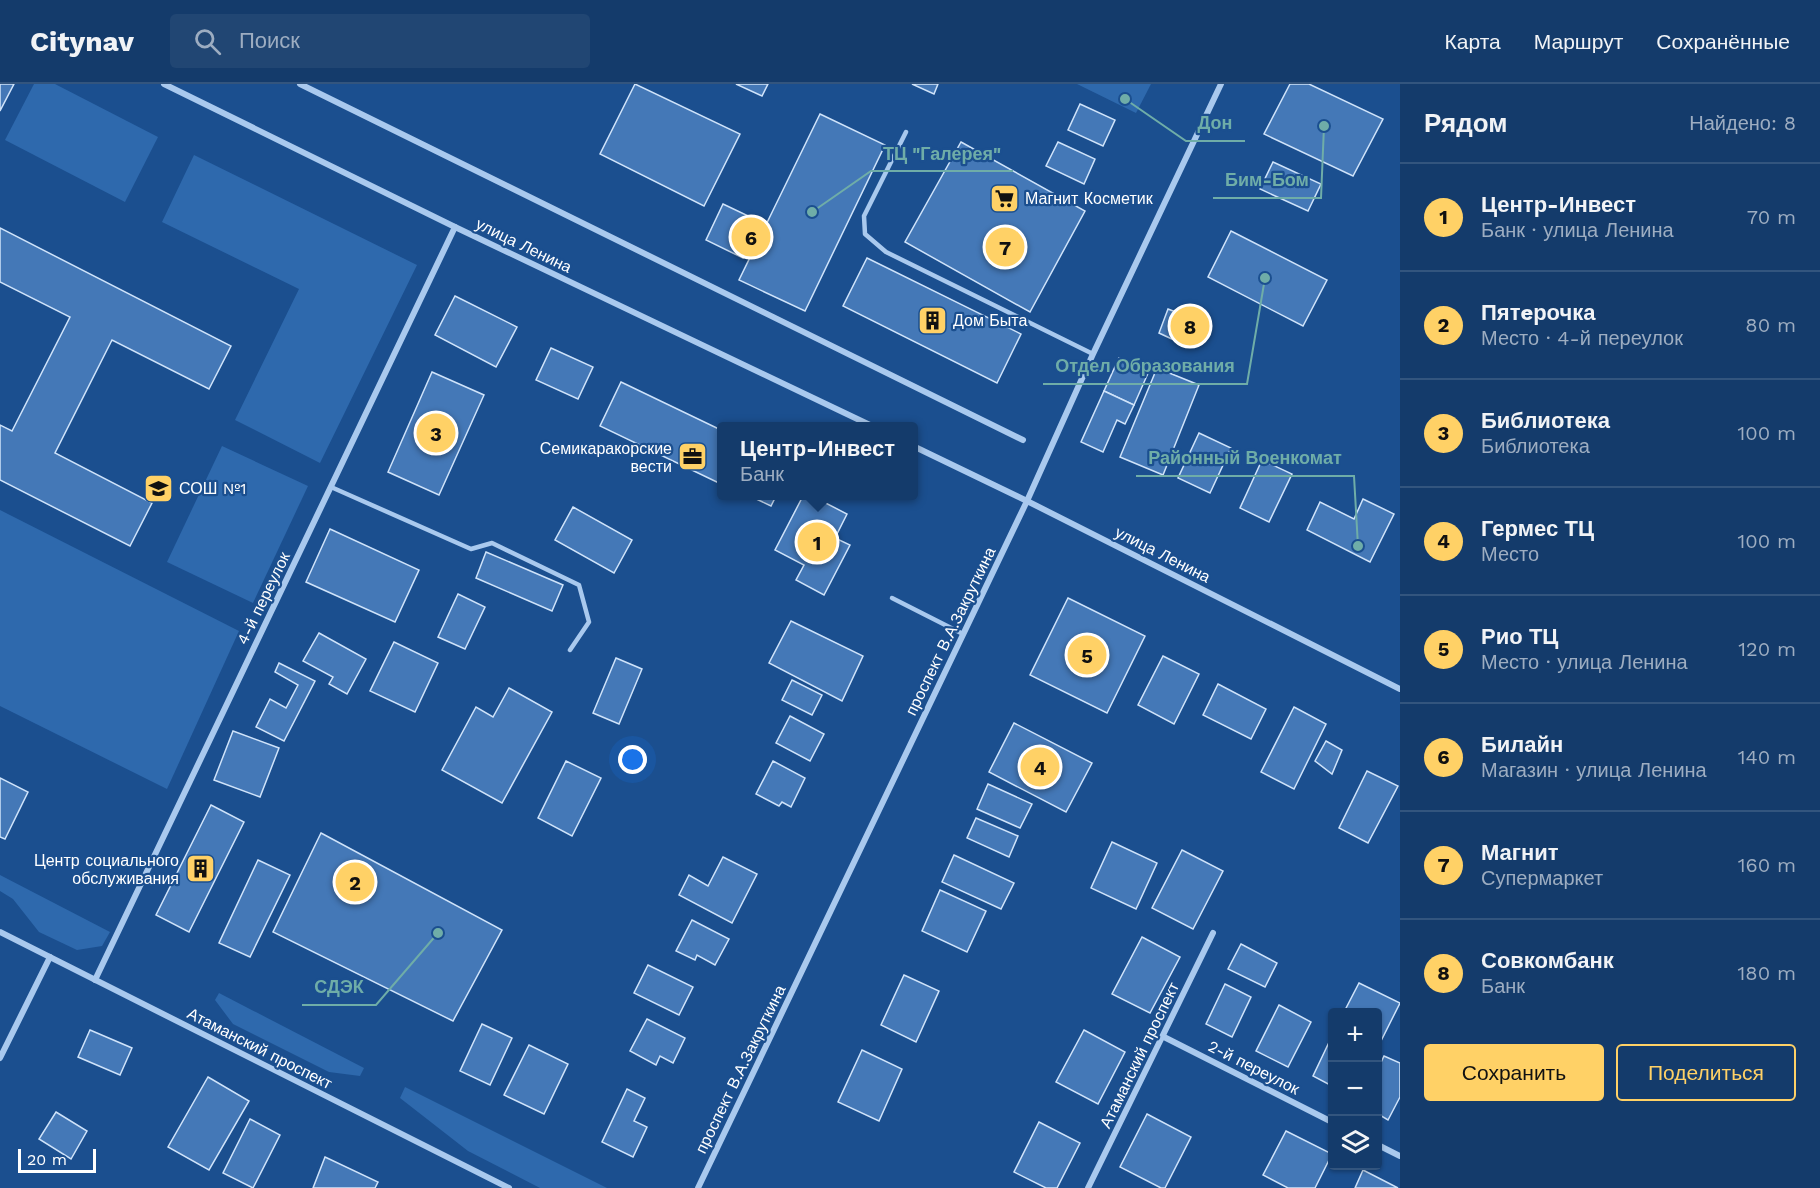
<!DOCTYPE html>
<html lang="ru">
<meta charset="utf-8">
<style>
:root{--surface:#143b6b;--page:#214673;--text:#f1f3f6;--muted:#9dadc1;--line:#33557e;--accent:#ffd166}
body{margin:0;font-family:"Work Sans",sans-serif;background:var(--page);color:var(--text)}
.controls{position:absolute;right:18px;bottom:18px;display:grid;overflow:hidden;border-radius:6px;box-shadow:0 2px 4px #0004}
.controls button{width:54px;height:54px;display:grid;place-items:center;padding:0;border:0;border-bottom:2px solid var(--line);background:var(--surface);color:var(--text);font:30px sans-serif}
.scale{position:absolute;left:18px;bottom:15px;width:78px;box-sizing:border-box;padding-left:6px;border:3px solid #fff;border-top:0;font-size:16px;line-height:21px;white-space:nowrap;color:#fff;-webkit-text-stroke:4px #1b4f8f;paint-order:stroke}
.you{position:absolute;left:633px;top:676px;width:21px;height:21px;margin:-15px;border:4px solid #fff;border-radius:50%;background:#1a73e8;box-shadow:0 0 0 9px #1a73e833}
.badge{display:grid;place-items:center;width:39px;height:39px;border-radius:50%;background:var(--accent);color:#111;font-size:20px;font-weight:700}
.pin{position:absolute;translate:-50% -50%;border:3px solid #fff;box-shadow:0 2px 6px #0006}
.popup{position:absolute;left:717px;top:338px;width:201px;height:78px;box-sizing:border-box;display:grid;place-content:center;border-radius:6px;background:var(--surface);filter:drop-shadow(0 2px 4px #0005);font-size:20px;white-space:nowrap;color:var(--muted)}
.popup b{font-size:22px;color:var(--text)}
.popup::after{content:'';position:absolute;left:50%;top:100%;margin-left:-12px;border:12px solid transparent;border-top-color:var(--surface)}
.list{margin:0;padding:0;list-style:none}
h2{display:flex;justify-content:space-between;align-items:center;height:78px;margin:0;padding:0 24px;font-size:26px}
h2 small{font-size:20px;font-weight:400;color:var(--muted)}
.list li{display:grid;grid-template-columns:39px 1fr auto;gap:18px;align-items:center;box-sizing:border-box;height:108px;padding:0 24px;border-top:2px solid var(--line)}
.list b{display:block;font-size:22px;white-space:nowrap}
.list p{margin:0;font-size:20px;white-space:nowrap;color:var(--muted)}
.list em{font-size:20px;font-style:normal;color:var(--muted)}
.actions{display:flex;gap:12px;padding:18px 24px}
.actions a{flex:1;padding:14px 0;border:2px solid var(--accent);border-radius:6px;text-align:center;font-size:21px;color:var(--accent)}
.actions .main{background:var(--accent);color:#111}
.icon{flex:none;width:33px;height:33px;fill:none;stroke:currentColor;stroke-width:2;stroke-linecap:round;stroke-linejoin:round}
.map{position:relative;flex:none;width:1400px;height:1104px;overflow:hidden}
header{display:flex;align-items:center;gap:36px;box-sizing:border-box;height:84px;padding:0 30px;background:var(--surface);border-bottom:2px solid var(--line)}
header strong{font-size:28px}
nav{display:flex;gap:33px;margin-inline-start:auto;font-size:21px}
.search{width:420px;height:54px;background:var(--page);display:flex;align-items:center;gap:15px;box-sizing:border-box;padding:0 21px;border-radius:6px;color:var(--muted);font-size:22px}
main{display:flex}
aside{flex:1;background:var(--surface)}
.map>svg:first-child{display:block}
.green{fill:#2e69ad}
.building{fill:#4478b7;stroke:#cfe3fa;stroke-width:1.5}
.lines{fill:none;stroke-linecap:round;stroke-linejoin:round}
.lane{stroke:#a9c9ee;stroke-width:4.5}
.street{stroke:#a9c9ee;stroke-width:6}
.labels{text-anchor:middle;stroke-width:4.5;stroke-linejoin:round;paint-order:stroke}
.poi-label{font-size:16px;fill:#fff;stroke:#1b4f8f;text-anchor:start}
.street-label{font-size:16px;fill:#fff;stroke:#1b4f8f}
.leader{fill:none;stroke:#6fada8;stroke-width:2}
.callout-dot{fill:#6fada8;stroke:#1b4f8f;stroke-width:2}
.callout-label{font-size:18px;text-anchor:middle;font-weight:bold;fill:#6fada8;stroke:#1b4f8f;stroke-width:4.5;stroke-linejoin:round;paint-order:stroke}
</style>
<header>
<strong>Citynav</strong>
<div class="search"><svg class="icon" aria-label="search" viewBox="0 0 24 24"><circle cx="10" cy="10" r="6"/><path d="M15 15l6 6"/></svg>Поиск</div>
<nav><a>Карта</a><a>Маршрут</a><a>Сохранённые</a></nav>
</header>
<main>
<div class="map">
<svg width="1400" height="1104" viewBox="0 0 1400 1104">
<rect width="100%" height="100%" fill="#1b4f8f"/>
<!-- green -->
<g class="green">
<polygon points="34,0 55,0 158,53 125,118 5,56"/>
<polygon points="1077,0 1151,0 1136,29"/>
<polygon points="194,71 417,181 320,379 235,336 299,205 162,138"/>
<polygon points="222,362 308,402 253,519 167,478"/>
<polygon points="0,426 239,547 167,705 0,622"/>
<polygon points="0,791 110,848 102,862 77,866 39,848 13,815 0,807"/>
<polygon points="219,909 364,984 360,992 329,988 233,940 215,916"/>
<polygon points="405,1003 607,1104 540,1104 468,1067 400,1014"/>
</g>
<!-- building -->
<g class="building">
<polygon points="0,0 14,0 0,27"/>
<polygon points="635,0 740,50 704,122 600,70"/>
<polygon points="736,0 768,0 762,12"/>
<polygon points="912,0 938,0 934,10"/>
<polygon points="1290,0 1309,0 1383,35 1353,92 1264,50"/>
<polygon points="1080,20 1115,36 1103,62 1068,46"/>
<polygon points="820,30 885,61 805,227 739,196"/>
<polygon points="961,58 1085,127 1030,228 905,158"/>
<polygon points="1058,58 1095,75 1084,100 1046,82"/>
<polygon points="1273,78 1321,100 1308,127 1260,105"/>
<polygon points="723,120 761,138 743,174 706,156"/>
<polygon points="0,144 231,262 209,305 112,256 55,369 152,419 130,462 0,396 0,341 12,347 70,233 0,198"/>
<polygon points="1231,147 1327,196 1303,242 1208,193"/>
<polygon points="867,174 1021,250 997,299 843,222"/>
<polygon points="455,212 517,243 496,283 435,251"/>
<polygon points="1168,225 1199,237 1189,263 1159,249"/>
<polygon points="551,264 593,283 578,315 536,296"/>
<polygon points="1119,274 1149,287 1134,321 1104,307"/>
<polygon points="1157,284 1199,301 1163,391 1120,373"/>
<polygon points="432,288 484,311 439,411 388,388"/>
<polygon points="621,298 721,346 721,400 600,342"/>
<polygon points="1104,307 1134,321 1125,340 1117,336 1103,368 1081,358"/>
<polygon points="1199,349 1231,364 1210,409 1178,394"/>
<polygon points="1262,376 1292,390 1269,438 1240,424"/>
<polygon points="750,412 776,412 771,422"/>
<polygon points="803,412 812,412 847,430 835,454 850,461 824,511 796,496 804,481 775,466"/>
<polygon points="1363,415 1394,430 1370,478 1307,446 1320,418 1354,435"/>
<polygon points="573,423 632,456 614,489 555,456"/>
<polygon points="330,445 419,486 395,538 306,498"/>
<polygon points="486,468 563,501 552,527 476,494"/>
<polygon points="458,510 485,523 465,565 438,553"/>
<polygon points="1068,514 1145,552 1107,629 1030,591"/>
<polygon points="791,537 863,572 842,617 769,579"/>
<polygon points="319,549 366,575 347,610 329,600 333,593 303,577"/>
<polygon points="394,558 438,579 415,628 370,607"/>
<polygon points="1163,572 1199,590 1174,640 1138,621"/>
<polygon points="616,574 642,585 619,640 593,629"/>
<polygon points="279,579 315,597 284,657 256,643 270,615 286,624 298,601 275,588"/>
<polygon points="792,596 822,611 812,631 782,616"/>
<polygon points="1218,600 1266,625 1251,655 1203,631"/>
<polygon points="509,604 552,628 502,719 442,686 476,623 493,633"/>
<polygon points="1294,623 1326,640 1294,705 1261,688"/>
<polygon points="790,632 824,650 810,677 776,659"/>
<polygon points="1014,639 1092,679 1066,728 989,688"/>
<polygon points="233,647 279,664 260,713 214,696"/>
<polygon points="1326,657 1342,666 1332,690 1315,677"/>
<polygon points="566,677 601,694 572,752 538,734"/>
<polygon points="773,677 805,694 791,723 782,718 779,722 756,710"/>
<polygon points="1367,687 1398,702 1368,759 1339,744"/>
<polygon points="0,694 28,708 5,755 0,753"/>
<polygon points="988,700 1032,720 1020,744 977,725"/>
<polygon points="211,721 244,738 189,848 156,831"/>
<polygon points="976,734 1018,752 1009,773 967,754"/>
<polygon points="321,749 502,846 453,937 273,848"/>
<polygon points="1112,758 1157,779 1136,825 1091,804"/>
<polygon points="1182,766 1223,787 1193,845 1152,824"/>
<polygon points="954,771 1014,799 1001,825 942,798"/>
<polygon points="723,773 757,790 732,839 679,811 689,791 708,802"/>
<polygon points="258,776 290,791 250,873 219,859"/>
<polygon points="940,806 986,827 967,868 922,847"/>
<polygon points="692,836 729,855 715,881 697,871 695,876 676,867"/>
<polygon points="1142,853 1180,873 1150,929 1112,910"/>
<polygon points="1241,860 1277,879 1265,903 1228,885"/>
<polygon points="648,881 693,903 679,931 634,909"/>
<polygon points="904,891 939,907 916,958 881,941"/>
<polygon points="1359,899 1400,919 1378,963 1378,928 1344,928"/>
<polygon points="1225,900 1251,913 1232,953 1206,940"/>
<polygon points="1279,921 1311,938 1288,983 1256,967"/>
<polygon points="647,935 685,954 673,979 660,972 656,981 630,967"/>
<polygon points="482,940 512,954 490,1001 460,987"/>
<polygon points="90,946 132,964 120,991 78,973"/>
<polygon points="1084,946 1125,968 1098,1020 1056,998"/>
<polygon points="1332,952 1332,1002 1313,992"/>
<polygon points="529,961 568,980 544,1030 504,1011"/>
<polygon points="862,966 902,985 879,1037 838,1018"/>
<polygon points="1384,972 1400,979 1400,1013 1388,1036 1378,1030 1378,985"/>
<polygon points="208,993 249,1017 209,1086 168,1063"/>
<polygon points="627,1005 645,1014 634,1037 647,1043 633,1073 602,1058"/>
<polygon points="56,1028 87,1047 71,1075 39,1055"/>
<polygon points="1147,1030 1191,1053 1165,1104 1161,1104 1120,1083"/>
<polygon points="250,1035 280,1051 253,1104 223,1089"/>
<polygon points="1039,1038 1080,1059 1057,1104 1046,1104 1014,1088"/>
<polygon points="1286,1047 1332,1070 1315,1104 1288,1104 1263,1091"/>
<polygon points="325,1073 378,1098 375,1104 313,1104"/>
<polygon points="1363,1086 1398,1104 1355,1104"/>
</g>
<g class="lines">
<!-- lane -->
<g class="lane">
<polyline points="906,48 864,132 865,150 886,168 1093,270"/>
<polyline points="331,403 471,465 492,459 579,501 589,538 570,566"/>
<polyline points="892,514 963,550"/>
</g>
<!-- street -->
<g class="street">
<polyline points="164,0 455,143 872,342"/>
<polyline points="300,0 1023,356"/>
<polyline points="913,362 1027,417 1400,605"/>
<polyline points="0,848 509,1104"/>
<polyline points="95,896 455,143"/>
<polyline points="1164,953 1332,1038"/>
<polyline points="0,974 50,873"/>
<polyline points="1378,1061 1400,1072"/>
<polyline points="698,1104 1027,417 1093,270 1221,0"/>
<polyline points="1088,1104 1213,849"/>
</g>
</g>
<!-- icons -->
<defs>
<symbol id="supermarket-square" viewBox="-11 -11 22 22"><rect x="-9" y="-9" width="18" height="18" rx="4" fill="#ffd166" stroke="#1b4f8f"/><path d="M-6-5.5h2.5l.6 2H6L4.5 2H-2.5L-4.4-4H-6ZM-1.5 3.2a1.3 1.3 0 1 0 .1 0ZM3 3.2a1.3 1.3 0 1 0 .1 0Z" fill="#111"/></symbol>
<symbol id="building-square" viewBox="-11 -11 22 22"><rect x="-9" y="-9" width="18" height="18" rx="4" fill="#ffd166" stroke="#1b4f8f"/><path d="M-4-6H4V6H1V3H-1V6H-4ZM-2.5-4.3h1.7v1.8h-1.7ZM.8-4.3h1.7v1.8H.8ZM-2.5-1h1.7V.8h-1.7ZM.8-1h1.7V.8H.8Z" fill="#111"/></symbol>
<symbol id="office-square" viewBox="-11 -11 22 22"><rect x="-9" y="-9" width="18" height="18" rx="4" fill="#ffd166" stroke="#1b4f8f"/><path d="M-6-3h4V-5.5h4V-3h4V5H-6ZM-1-4.5V-3h2v-1.5ZM-6 0V1H6V0Z" fill="#111"/></symbol>
<symbol id="school-square" viewBox="-11 -11 22 22"><rect x="-9" y="-9" width="18" height="18" rx="4" fill="#ffd166" stroke="#1b4f8f"/><path d="M0-5L7-2L0 1L-7-2ZM-4 1L0 2.5L4 1V4Q0 6-4 4Z" fill="#111"/></symbol>
</defs>
<g fill-rule="evenodd">
<use href="#supermarket-square" x="988" y="98" width="33" height="33"/>
<use href="#building-square" x="916" y="220" width="33" height="33"/>
<use href="#office-square" x="676" y="356" width="33" height="33"/>
<use href="#school-square" x="142" y="388" width="33" height="33"/>
<use href="#building-square" x="184" y="768" width="33" height="33"/>
</g>
<g class="labels">
<!-- poi labels -->
<g class="poi-label">
<text x="1025" y="120">Магнит Косметик</text>
<text x="953" y="242">Дом Быта</text>
<text x="672" y="370" text-anchor="end">Семикаракорские<tspan x="672" dy="18">вести</tspan></text>
<text x="179" y="410">СОШ №1</text>
<text x="179" y="782" text-anchor="end">Центр социального<tspan x="179" dy="18">обслуживания</tspan></text>
</g>
<!-- street labels -->
<g class="street-label">
<text transform="translate(524 161) rotate(26)" y="6">улица Ленина</text>
<text transform="translate(1163 470) rotate(27)" y="6">улица Ленина</text>
<text transform="translate(263 514) rotate(-64)" y="6">4-й переулок</text>
<text transform="translate(950 547) rotate(-64)" y="6">проспект В.А.Закруткина</text>
<text transform="translate(260 964) rotate(27)" y="6">Атаманский проспект</text>
<text transform="translate(1139 971) rotate(-64)" y="6">Атаманский проспект</text>
<text transform="translate(1254 983) rotate(27)" y="6">2-й переулок</text>
<text transform="translate(740 985) rotate(-64)" y="6">проспект В.А.Закруткина</text>
</g>
</g>
<!-- callouts -->
<path class="leader" d="M1125 15L1186 57H1245M812 128L871 87H1013M1324 42L1321 114H1213M1265 194L1247 300H1043M1358 462L1354 392H1136M438 849L376 921H302"/>
<g class="callout-dot">
<circle cx="1125" cy="15" r="6"/>
<circle cx="812" cy="128" r="6"/>
<circle cx="1324" cy="42" r="6"/>
<circle cx="1265" cy="194" r="6"/>
<circle cx="1358" cy="462" r="6"/>
<circle cx="438" cy="849" r="6"/>
</g>
<g class="callout-label">
<text x="1215" y="45">Дон</text>
<text x="942" y="76">ТЦ "Галерея"</text>
<text x="1267" y="102">Бим-Бом</text>
<text x="1145" y="288">Отдел Образования</text>
<text x="1245" y="380">Районный Военкомат</text>
<text x="339" y="909">СДЭК</text>
</g>
</svg>
<div class="controls">
<button>+</button>
<button>−</button>
<button><svg class="icon" aria-label="layers" viewBox="0 0 24 24"><path d="M12 4l9 5-9 5-9-5zM3 14l9 5 9-5"/></svg></button>
</div>
<div class="scale">20 m</div>
<div class="you"></div>
<div class="pin badge" style="left:817px;top:458px">1</div>
<div class="popup"><b>Центр-Инвест</b>Банк</div>
<div class="pin badge" style="left:355px;top:798px">2</div>
<div class="pin badge" style="left:436px;top:349px">3</div>
<div class="pin badge" style="left:1040px;top:683px">4</div>
<div class="pin badge" style="left:1087px;top:571px">5</div>
<div class="pin badge" style="left:751px;top:153px">6</div>
<div class="pin badge" style="left:1005px;top:163px">7</div>
<div class="pin badge" style="left:1190px;top:242px">8</div>
</div>
<aside>
<h2>Рядом<small>Найдено: 8</small></h2>
<ul class="list">
<li><span class="badge">1</span><div><b>Центр-Инвест</b><p>Банк · улица Ленина</p></div><em>70 m</em></li>
<li><span class="badge">2</span><div><b>Пятeрочка</b><p>Место · 4-й переулок</p></div><em>80 m</em></li>
<li><span class="badge">3</span><div><b>Библиотека</b><p>Библиотека</p></div><em>100 m</em></li>
<li><span class="badge">4</span><div><b>Гермес ТЦ</b><p>Место</p></div><em>100 m</em></li>
<li><span class="badge">5</span><div><b>Рио ТЦ</b><p>Место · улица Ленина</p></div><em>120 m</em></li>
<li><span class="badge">6</span><div><b>Билайн</b><p>Магазин · улица Ленина</p></div><em>140 m</em></li>
<li><span class="badge">7</span><div><b>Магнит</b><p>Супермаркет</p></div><em>160 m</em></li>
<li><span class="badge">8</span><div><b>Совкомбанк</b><p>Банк</p></div><em>180 m</em></li>
</ul>
<div class="actions"><a class="main">Сохранить</a><a>Поделиться</a></div>
</aside>
</main>
